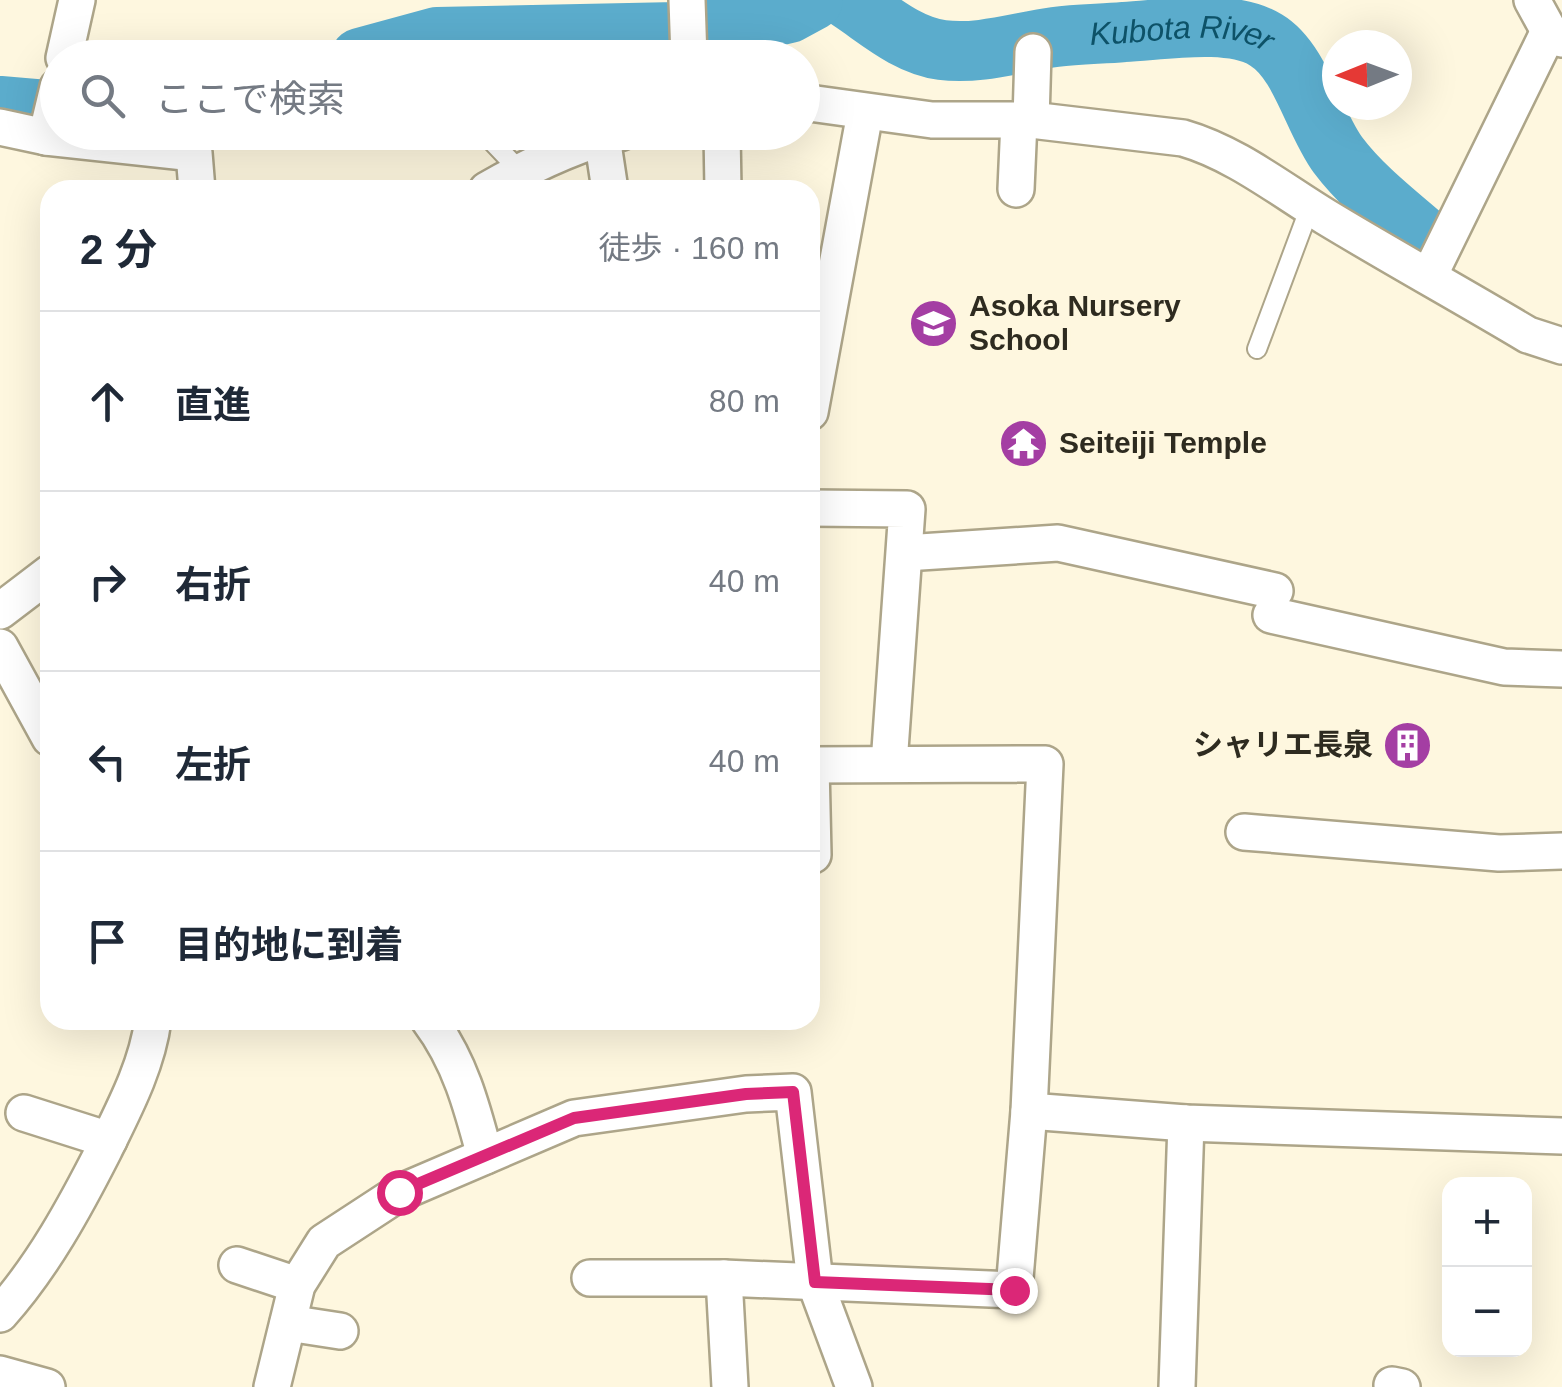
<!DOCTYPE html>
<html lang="ja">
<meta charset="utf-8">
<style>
:root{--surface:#fff;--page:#f6f6f7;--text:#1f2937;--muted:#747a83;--line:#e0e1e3}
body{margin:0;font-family:Arial,"Noto Sans JP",sans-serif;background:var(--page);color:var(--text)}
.controls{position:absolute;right:30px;bottom:30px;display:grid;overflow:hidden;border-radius:20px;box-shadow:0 10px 40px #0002}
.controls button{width:90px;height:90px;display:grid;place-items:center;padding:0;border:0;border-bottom:2px solid var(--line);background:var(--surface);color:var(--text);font:50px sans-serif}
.compass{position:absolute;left:1322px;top:30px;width:90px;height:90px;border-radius:50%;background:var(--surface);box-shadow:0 10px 40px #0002;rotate:269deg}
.stop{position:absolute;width:30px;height:30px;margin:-22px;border:8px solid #db2777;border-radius:50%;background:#fff}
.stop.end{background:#db2777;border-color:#fff;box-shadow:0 2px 10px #0008}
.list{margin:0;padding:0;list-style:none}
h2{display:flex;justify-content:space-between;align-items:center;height:130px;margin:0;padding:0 40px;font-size:42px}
h2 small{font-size:32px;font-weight:400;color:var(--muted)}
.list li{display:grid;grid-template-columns:65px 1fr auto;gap:30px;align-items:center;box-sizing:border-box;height:180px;padding:0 40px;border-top:2px solid var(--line)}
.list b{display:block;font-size:38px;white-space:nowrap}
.list em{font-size:32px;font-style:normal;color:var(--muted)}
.icon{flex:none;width:55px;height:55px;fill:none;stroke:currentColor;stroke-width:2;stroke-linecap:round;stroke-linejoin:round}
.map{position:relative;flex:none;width:1562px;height:1387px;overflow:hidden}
.search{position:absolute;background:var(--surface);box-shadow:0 10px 40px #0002;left:40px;top:40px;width:780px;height:110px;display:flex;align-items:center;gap:25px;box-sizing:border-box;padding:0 35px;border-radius:55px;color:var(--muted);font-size:38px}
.panel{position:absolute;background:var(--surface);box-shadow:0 10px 40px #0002;left:40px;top:180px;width:780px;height:850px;border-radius:30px}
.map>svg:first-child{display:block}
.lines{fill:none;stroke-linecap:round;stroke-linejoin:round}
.river{stroke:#5baccc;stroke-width:60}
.service-casing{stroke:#ada589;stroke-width:22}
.minor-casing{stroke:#ada589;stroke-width:40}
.service{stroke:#fff;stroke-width:18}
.minor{stroke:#fff;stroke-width:35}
.route{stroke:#db2777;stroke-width:12}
.labels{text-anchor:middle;stroke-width:8;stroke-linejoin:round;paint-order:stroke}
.poi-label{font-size:30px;font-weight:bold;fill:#2e2b20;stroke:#fef7df;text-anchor:start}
.water-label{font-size:32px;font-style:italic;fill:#0d5268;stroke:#fef7df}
</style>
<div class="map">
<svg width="1562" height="1387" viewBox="0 0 1562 1387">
<rect width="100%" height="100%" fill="#fef7df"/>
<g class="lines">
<!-- river -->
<g class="river">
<path id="s1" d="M849,0C878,19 906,45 942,50C979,55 1019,42 1055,37C1078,34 1101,34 1124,32C1164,30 1231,18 1266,40C1301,61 1313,121 1338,155C1362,187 1396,213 1426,239"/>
<polyline points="360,58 437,37 677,32 734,26 789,13 813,0"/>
<polyline points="0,106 58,111"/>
</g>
<defs>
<g id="service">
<polyline points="483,132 520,171"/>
<polyline points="1257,349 1310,207"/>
</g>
<g id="minor">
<polyline points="687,0 689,58"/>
<polyline points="1532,0 1549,31 1562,39"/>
<polyline points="64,58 77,0"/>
<path d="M802,102L932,120H1031L1183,138C1235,153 1280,189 1326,217C1392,257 1461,295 1528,335L1562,346"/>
<polyline points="1031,120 1033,52"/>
<polyline points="0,127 46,137 194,153 197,190"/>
<polyline points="722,132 723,190"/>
<polyline points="46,137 58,87"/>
<polyline points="602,137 610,190"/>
<polyline points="1016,189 1019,121"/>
<path d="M487,190C529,166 575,144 622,132"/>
<polyline points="1429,276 1549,31"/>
<polyline points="810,412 865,113"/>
<polyline points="810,508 907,509 889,764"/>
<polyline points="905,553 1058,543 1275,591"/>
<polyline points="0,611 50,573"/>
<polyline points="1271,615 1504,667 1562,669"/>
<polyline points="0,647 50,738"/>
<polyline points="811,765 813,855"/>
<polyline points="1244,832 1499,853 1562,851"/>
<path d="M429,1020C460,1061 472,1107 485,1156"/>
<polyline points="1029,1111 1186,1123 1562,1136"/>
<polyline points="24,1113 109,1140"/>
<polyline points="237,1265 297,1285"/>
<polyline points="590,1278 724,1278 1014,1290 1029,1111 1045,764 810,765"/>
<polyline points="724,1278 730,1387"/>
<path d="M0,1314C43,1266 75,1207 104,1150C124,1109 147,1066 153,1020"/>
<polyline points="288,1323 340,1331"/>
<polyline points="0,1374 47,1387"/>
<polyline points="1392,1385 1402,1387"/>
<polyline points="272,1387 297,1285 324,1242 399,1193 574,1118 746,1094 793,1092 815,1282 854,1387"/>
<polyline points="1177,1387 1186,1123"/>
</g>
</defs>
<!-- service casing -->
<use href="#service" class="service-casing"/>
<!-- minor casing -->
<use href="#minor" class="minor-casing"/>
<!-- service -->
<use href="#service" class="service"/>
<!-- minor -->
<use href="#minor" class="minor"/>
</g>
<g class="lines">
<!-- route -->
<polyline class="route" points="399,1192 574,1118 746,1094 793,1092 815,1282 1014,1290"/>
</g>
<!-- icons -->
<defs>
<symbol id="school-disc" viewBox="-11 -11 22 22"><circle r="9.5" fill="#a43ea3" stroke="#fef7df"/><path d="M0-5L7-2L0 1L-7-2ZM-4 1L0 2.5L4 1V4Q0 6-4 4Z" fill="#fff"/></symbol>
<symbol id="temple-disc" viewBox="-11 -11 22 22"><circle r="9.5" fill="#a43ea3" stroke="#fef7df"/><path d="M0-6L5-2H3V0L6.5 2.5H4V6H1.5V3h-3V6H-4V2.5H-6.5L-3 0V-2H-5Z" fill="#fff"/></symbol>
<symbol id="building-disc" viewBox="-11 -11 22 22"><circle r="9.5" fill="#a43ea3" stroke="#fef7df"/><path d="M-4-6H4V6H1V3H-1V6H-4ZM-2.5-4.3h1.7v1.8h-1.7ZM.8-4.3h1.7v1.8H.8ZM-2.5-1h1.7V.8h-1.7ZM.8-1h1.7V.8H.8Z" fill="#fff"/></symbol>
</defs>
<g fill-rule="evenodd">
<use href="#school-disc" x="906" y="296" width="55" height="55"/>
<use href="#temple-disc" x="996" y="416" width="55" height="55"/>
<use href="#building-disc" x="1380" y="718" width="55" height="55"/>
</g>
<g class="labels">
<!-- poi labels -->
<g class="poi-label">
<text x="969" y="316">Asoka Nursery<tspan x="969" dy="34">School</tspan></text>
<text x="1059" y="453">Seiteiji Temple</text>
<text x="1373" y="755" text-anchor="end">シャリエ長泉</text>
</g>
<!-- water labels -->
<g class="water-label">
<text dy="11" stroke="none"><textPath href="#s1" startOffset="348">Kubota River</textPath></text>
</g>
</g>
</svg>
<div class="controls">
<button>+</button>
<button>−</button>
</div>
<svg class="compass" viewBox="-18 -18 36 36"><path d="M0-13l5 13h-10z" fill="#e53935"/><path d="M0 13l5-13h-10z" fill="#747a83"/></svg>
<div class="stop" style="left:399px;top:1192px"></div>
<div class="stop end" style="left:1014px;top:1290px"></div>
<div class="search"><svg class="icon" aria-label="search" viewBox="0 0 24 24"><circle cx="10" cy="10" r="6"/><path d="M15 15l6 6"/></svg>ここで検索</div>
<section class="panel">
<h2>2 分<small>徒歩 · 160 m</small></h2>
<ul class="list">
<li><svg class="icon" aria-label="ahead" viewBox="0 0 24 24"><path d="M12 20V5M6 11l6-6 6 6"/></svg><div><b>直進</b></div><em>80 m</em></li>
<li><svg class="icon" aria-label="right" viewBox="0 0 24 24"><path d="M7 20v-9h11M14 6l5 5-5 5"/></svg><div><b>右折</b></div><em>40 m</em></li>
<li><svg class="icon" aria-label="left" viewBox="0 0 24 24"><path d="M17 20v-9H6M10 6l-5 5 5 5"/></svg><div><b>左折</b></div><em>40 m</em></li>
<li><svg class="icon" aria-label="arrive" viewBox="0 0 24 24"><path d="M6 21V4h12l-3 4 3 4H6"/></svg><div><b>目的地に到着</b></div></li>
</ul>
</section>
</div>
